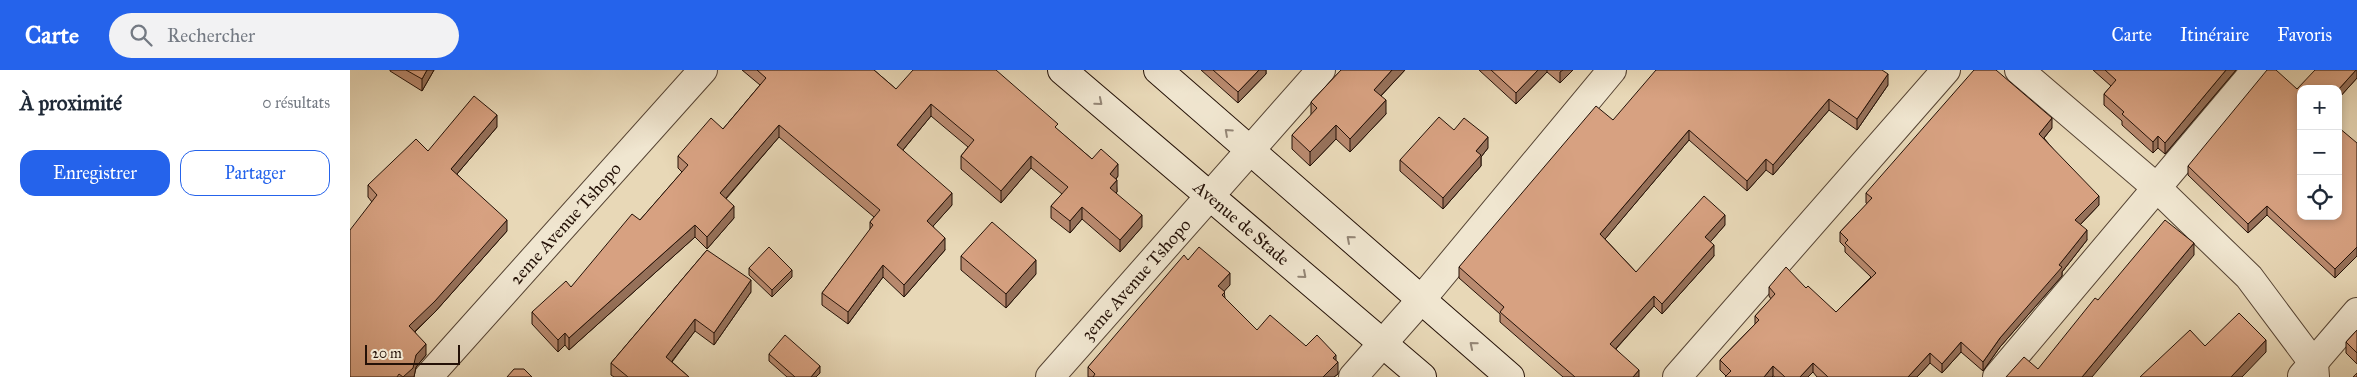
<!DOCTYPE html>
<html lang="fr">
<meta charset="utf-8">
<style>
:root{--surface:#fff;--page:#f2f2f3;--text:#1f2937;--muted:#747a83;--line:#e0e1e3;--accent:#2563eb}
body{margin:0;font-family:"IM FELL Great Primer",serif;background:var(--page);color:var(--text)}
.controls{position:absolute;right:15px;top:15px;display:grid;overflow:hidden;border-radius:10px;box-shadow:0 2px 8px #0003}
.controls button{width:45px;height:45px;display:grid;place-items:center;padding:0;border:0;border-bottom:1px solid var(--line);background:var(--surface);color:var(--text);font:25px sans-serif}
.scale{position:absolute;left:15px;bottom:12px;width:95px;box-sizing:border-box;padding-left:5px;border:2px solid #241107;border-top:0;font-size:14px;line-height:18px;white-space:nowrap;color:#241107;-webkit-text-stroke:4px #f0e6d0;paint-order:stroke}
.list{margin:0;padding:0;list-style:none}
h2{display:flex;justify-content:space-between;align-items:center;height:65px;margin:0;padding:0 20px;font-size:21px}
h2 small{font-size:16px;font-weight:400;color:var(--muted)}
.actions{display:flex;gap:10px;padding:15px 20px}
.actions a{flex:1;padding:11px 0;border:1px solid var(--accent);border-radius:15px;text-align:center;font-size:18px;color:var(--accent)}
.actions .main{background:var(--accent);color:#fff}
.icon{flex:none;width:28px;height:28px;fill:none;stroke:currentColor;stroke-width:2;stroke-linecap:round;stroke-linejoin:round}
.map{position:relative;flex:none;width:2007px;height:307px;overflow:hidden}
header{display:flex;align-items:center;gap:30px;box-sizing:border-box;height:70px;padding:0 25px;background:var(--accent);color:#fff}
header strong{font-size:24px}
nav{display:flex;gap:28px;margin-inline-start:auto;font-size:18px}
.search{width:350px;height:45px;background:var(--page);display:flex;align-items:center;gap:12px;box-sizing:border-box;padding:0 18px;border-radius:28px;color:var(--muted);font-size:19px}
main{display:flex}
aside{flex:1;background:var(--surface)}
.map>svg:first-child{display:block}
.lines{fill:none;stroke-linecap:round;stroke-linejoin:round}
.street-casing{stroke:#554333;stroke-width:30}
.secondary-casing{stroke:#241107;stroke-width:30}
.street{stroke:#f0e6d0;stroke-width:28}
.secondary{stroke:#f0e6d0;stroke-width:28}
.wall{fill:#b98a6f;stroke:#241107}
.shaded-wall{fill:#96715a;stroke:#241107}
.building{fill:#d7a181;stroke:#241107}
.oneway{stroke:#948676}
.labels{text-anchor:middle;stroke-width:4;stroke-linejoin:round;paint-order:stroke}
.street-label{font-size:18px;fill:#241107;stroke:#f0e6d0}
</style>
<header>
<strong>Carte</strong>
<div class="search"><svg class="icon" aria-label="search" viewBox="0 0 24 24"><circle cx="10" cy="10" r="6"/><path d="M15 15l6 6"/></svg>Rechercher</div>
<nav><a>Carte</a><a>Itinéraire</a><a>Favoris</a></nav>
</header>
<main>
<aside>
<h2>À proximité<small>0 résultats</small></h2>
<ul class="list">
</ul>
<div class="actions"><a class="main">Enregistrer</a><a>Partager</a></div>
</aside>
<div class="map">
<svg width="2007" height="307" viewBox="0 0 2007 307">
<rect width="100%" height="100%" fill="#e8d8b7"/>
<filter id="stains"><feTurbulence type="fractalNoise" baseFrequency=".004" numOctaves="4"/><feColorMatrix values="0 0 0 0 .2 0 0 0 0 .09 0 0 0 0 .02 0 0 0 .5 -.17"/></filter>
<radialGradient id="worn" r=".72"><stop offset=".6" stop-color="#630" stop-opacity="0"/><stop offset="1" stop-color="#630" stop-opacity=".3"/></radialGradient>
<g class="lines">
<defs>
<g id="street">
<polyline points="1669,0 1807,118 1899,207 1964,294 1965,307"/>
<polyline points="1952,306 2007,242"/>
<path id="s1" d="M78,307L353,0"/>
<path id="s2" d="M700,307L971,0"/>
<polyline points="1003,307 1070,231 1262,0"/>
<polyline points="1327,307 1596,0"/>
<polyline points="1647,307 1906,0"/>
</g>
<g id="secondary">
<path id="s3" d="M712,0L1072,307"/>
<polyline points="808,0 1160,307"/>
</g>
</defs>
<!-- street casing -->
<use href="#street" class="street-casing"/>
<!-- secondary casing -->
<use href="#secondary" class="secondary-casing"/>
<!-- street -->
<use href="#street" class="street"/>
<!-- secondary -->
<use href="#secondary" class="secondary"/>
</g>
<!-- wall -->
<g class="wall">
<polygon points="40,0 84,0 72,21 40,1"/>
<polygon points="392,0 524,0 546,19 708,60 742,89 768,106 766,109 767,122 766,123 792,157 770,182 732,149 720,163 701,148 701,136 712,124 681,98 651,133 611,99 611,86 618,77 581,46 553,80 602,135 583,156 595,180 554,227 533,207 498,254 472,235 472,223 520,160 520,152 524,147 429,67 376,129 384,148 357,179 345,167 219,280 215,275 208,282 182,254 182,242 221,217 290,150 332,102 328,98 328,86 373,59 410,15"/>
<polygon points="851,0 916,0 916,4 888,33"/>
<polygon points="991,0 1055,0 1031,26 1036,44 1000,82 986,69 960,96 942,79 942,65 961,45 961,32"/>
<polygon points="1129,0 1223,0 1210,13 1197,2 1166,34"/>
<polygon points="1743,0 1886,0 1815,84 1808,78 1803,83 1772,55 1772,51 1754,35 1754,24 1761,16"/>
<polygon points="2007,0 2007,8 1988,29 1988,19 1951,19 1951,146 2007,73 2007,186 1985,208 1917,145 1898,163 1838,105 1838,96 1947,19"/>
<polygon points="1538,15 1507,60 1479,40 1423,105 1416,100 1397,121 1339,70 1255,169 1286,202 1375,155 1360,172 1364,186 1312,244 1304,236 1266,279 1289,307 1213,307 1150,252 1150,244 1109,208 1109,197 1263,50"/>
<polygon points="147,57 107,104 157,161 85,242 65,262 76,285 66,297 64,307 0,307 22,132 18,127 18,115 78,81"/>
<polygon points="1702,58 1694,68 1749,135 1730,155 1737,170 1712,202 1712,206 1650,277 1633,301 1611,282 1592,303 1580,293 1567,307 1467,307 1463,302 1458,307 1425,307 1423,306 1422,307 1375,307 1376,306 1370,300 1370,290 1405,254 1405,246 1421,229 1419,226 1419,217 1456,218 1486,242 1521,207 1495,182 1495,177 1490,172 1490,162 1517,134 1516,133 1516,123"/>
<polygon points="1104,60 1138,78 1131,87 1131,96 1093,139 1050,101 1050,90"/>
<polygon points="357,180 401,222 364,275 345,261 322,292 339,307 264,307 261,305 261,293"/>
<polygon points="611,186 686,204 656,238 611,200"/>
<polygon points="838,190 880,215 874,221 875,228 907,260 956,276 986,291 988,304 984,307 738,307 738,297"/>
<polygon points="399,198 442,207 422,227 399,205"/>
<polygon points="2007,260 2007,294 1996,283 1996,272"/>
<polygon points="419,284 470,303 466,307 437,307 419,291"/>
</g>
<!-- shaded-wall -->
<g class="shaded-wall">
<polygon points="77,0 84,0 72,21 72,9"/>
<polygon points="909,0 916,0 916,4 888,33 888,22"/>
<polygon points="1042,0 1055,0 1024,33 1024,20"/>
<polygon points="1188,0 1197,0 1197,2 1166,34 1166,23"/>
<polygon points="1213,0 1223,0 1210,13 1210,2"/>
<polygon points="1876,0 1886,0 1815,84 1815,73"/>
<polygon points="2006,0 2007,0 2007,8 1988,29 1988,20"/>
<polygon points="1538,4 1538,15 1507,60 1507,49"/>
<polygon points="1479,29 1479,40 1423,105 1423,95"/>
<polygon points="1036,30 1036,44 1000,82 1000,69"/>
<polygon points="581,34 581,46 547,87 547,75"/>
<polygon points="147,45 147,57 101,111 101,99"/>
<polygon points="1702,48 1702,58 1689,74 1689,64"/>
<polygon points="429,55 429,67 370,135 370,123"/>
<polygon points="986,55 986,69 960,96 960,82"/>
<polygon points="1339,60 1339,70 1250,175 1250,164"/>
<polygon points="1808,66 1808,78 1803,83 1803,72"/>
<polygon points="1138,67 1138,78 1131,87 1131,96 1093,139 1093,128 1126,81"/>
<polygon points="681,86 681,98 651,133 651,121"/>
<polygon points="1416,89 1416,100 1397,121 1397,111"/>
<polygon points="768,94 768,106 760,116 760,104"/>
<polygon points="767,110 767,122 760,130 760,118"/>
<polygon points="602,123 602,135 577,163 577,151"/>
<polygon points="1749,126 1749,135 1725,160 1725,150"/>
<polygon points="384,136 384,148 357,179 357,167"/>
<polygon points="1917,136 1917,145 1898,163 1898,154"/>
<polygon points="732,137 732,149 720,163 720,151"/>
<polygon points="792,145 792,157 770,182 770,170"/>
<polygon points="1375,145 1375,155 1355,178 1355,167"/>
<polygon points="157,150 157,161 85,242 59,267 59,256"/>
<polygon points="345,155 345,167 219,280 219,268"/>
<polygon points="1737,160 1737,170 1712,202 1712,206 1650,277 1633,301 1633,292 1650,268"/>
<polygon points="595,168 595,180 554,227 554,215"/>
<polygon points="1844,173 1844,185 1742,307 1732,307"/>
<polygon points="1364,175 1364,186 1312,244 1312,234"/>
<polygon points="2007,177 2007,186 1985,208 1985,199"/>
<polygon points="686,190 686,204 656,238 656,224"/>
<polygon points="533,195 533,207 498,254 498,242"/>
<polygon points="442,200 442,207 422,227 422,220"/>
<polygon points="880,203 880,215 868,228 868,216"/>
<polygon points="401,210 401,222 364,275 364,263"/>
<polygon points="1304,226 1304,236 1260,285 1260,274"/>
<polygon points="345,249 345,261 316,299 316,287"/>
<polygon points="215,263 215,275 208,282 208,270"/>
<polygon points="1916,270 1916,282 1892,307 1881,307"/>
<polygon points="1611,272 1611,282 1592,303 1592,294"/>
<polygon points="76,274 76,285 66,297 64,307 53,307 66,285"/>
<polygon points="1580,283 1580,293 1567,307 1558,307"/>
<polygon points="986,285 986,293 988,292 988,304 984,307 973,307 983,288"/>
<polygon points="1463,293 1463,302 1458,307 1450,307"/>
<polygon points="470,296 470,303 466,307 461,307"/>
<polygon points="1423,296 1423,306 1422,307 1414,307"/>
<polygon points="1289,300 1289,307 1283,307"/>
</g>
<!-- building -->
<g class="building">
<polygon points="56,0 77,0 72,9"/>
<polygon points="407,0 524,0 546,19 563,0 646,0 708,54 705,57 742,89 751,79 768,94 760,104 767,110 760,118 792,145 770,170 732,137 720,151 701,136 718,117 681,86 651,121 611,86 624,70 581,34 547,75 602,123 577,151 595,168 554,215 533,195 498,242 472,223 523,155 520,152 530,140 429,55 370,123 384,136 357,167 345,155 219,268 215,263 208,270 182,242 216,211 221,217 282,144 290,150 338,95 328,86 361,48 373,59 416,8"/>
<polygon points="863,0 909,0 888,22"/>
<polygon points="991,0 1042,0 1024,20 1036,30 1000,69 986,55 960,82 942,65 967,38 961,32"/>
<polygon points="1141,0 1188,0 1166,23"/>
<polygon points="1306,0 1532,0 1538,4 1507,49 1479,29 1423,95 1416,89 1397,111 1339,60 1250,164 1286,202 1354,126 1375,145 1355,167 1364,175 1312,234 1304,226 1260,274 1289,300 1283,307 1225,307 1150,242 1154,237 1109,197 1246,36 1263,50"/>
<polygon points="1624,0 1646,0 1702,48 1689,64 1749,126 1725,150 1737,160 1709,195 1712,197 1650,268 1633,292 1611,272 1592,294 1580,283 1558,307 1478,307 1463,293 1450,307 1435,307 1423,296 1414,307 1375,307 1381,301 1370,290 1409,250 1405,246 1425,224 1419,217 1436,197 1456,218 1458,216 1486,242 1526,203 1495,173 1498,170 1490,162 1522,128 1516,123"/>
<polygon points="1755,0 1876,0 1815,73 1808,66 1803,72 1772,44 1774,42 1754,24 1766,10"/>
<polygon points="1917,0 1926,0 1947,19 1965,0 2006,0 1988,20 1988,19 1951,19 1951,146 1988,146 1988,57 2007,73 2007,177 1985,199 1917,136 1898,154 1838,96"/>
<polygon points="124,26 147,45 101,99 157,150 85,231 59,256 76,274 66,285 63,298 53,307 49,304 47,307 0,307 0,160 27,125 18,115 66,69 78,81"/>
<polygon points="1089,47 1104,60 1114,48 1138,67 1126,81 1131,85 1093,128 1050,90"/>
<polygon points="1815,150 1844,173 1732,307 1656,307 1674,287 1688,299 1745,228 1748,230"/>
<polygon points="642,152 686,190 656,224 611,186"/>
<polygon points="419,177 442,200 422,220 399,198"/>
<polygon points="849,177 880,203 868,216 875,222 872,225 907,260 920,245 956,276 967,265 986,285 983,288 988,292 973,307 743,307 745,304 738,297 834,185 838,190"/>
<polygon points="357,180 401,210 364,263 345,249 316,287 339,307 278,307 261,293"/>
<polygon points="1889,243 1916,270 1881,307 1790,307 1840,260 1855,276"/>
<polygon points="2007,260 2007,283 1996,272"/>
<polygon points="435,265 470,296 461,307 445,307 419,284"/>
<polygon points="164,299 174,299 182,307 157,307"/>
<polygon points="2007,303 2007,307 2003,307"/>
</g>
<!-- one-way arrows -->
<defs><path id="oneway-chevron" d="M-2-3.5L2.5 0L-2 3.5" fill="none" stroke-width="1.6" stroke-linecap="round" stroke-linejoin="round" transform="scale(1.25)"/></defs>
<g class="oneway">
<use href="#oneway-chevron" transform="translate(749 32) rotate(40)"/>
<use href="#oneway-chevron" transform="translate(878 62) rotate(-138)"/>
<use href="#oneway-chevron" transform="translate(1000 169) rotate(-139)"/>
<use href="#oneway-chevron" transform="translate(953 205) rotate(41)"/>
<use href="#oneway-chevron" transform="translate(1123 275) rotate(-140)"/>
</g>
<g class="labels">
<!-- street labels -->
<g class="street-label">
<text dy="6" stroke="none"><textPath href="#s3" startOffset="236">Avenue de Stade</textPath></text>
<text dy="6" stroke="none"><textPath href="#s1" startOffset="206">2eme Avenue Tshopo</textPath></text>
<text dy="6" stroke="none"><textPath href="#s2" startOffset="130">3eme Avenue Tshopo</textPath></text>
</g>
</g>
<rect width="100%" height="100%" filter="url(#stains)"/>
<rect width="100%" height="100%" fill="url(#worn)"/>
</svg>
<div class="controls">
<button>+</button>
<button>−</button>
<button><svg class="icon" aria-label="locate" viewBox="0 0 24 24"><circle cx="12" cy="12" r="6"/><path d="M12 2v4M12 18v4M2 12h4M18 12h4"/></svg></button>
</div>
<div class="scale">20 m</div>
</div>
</main>
